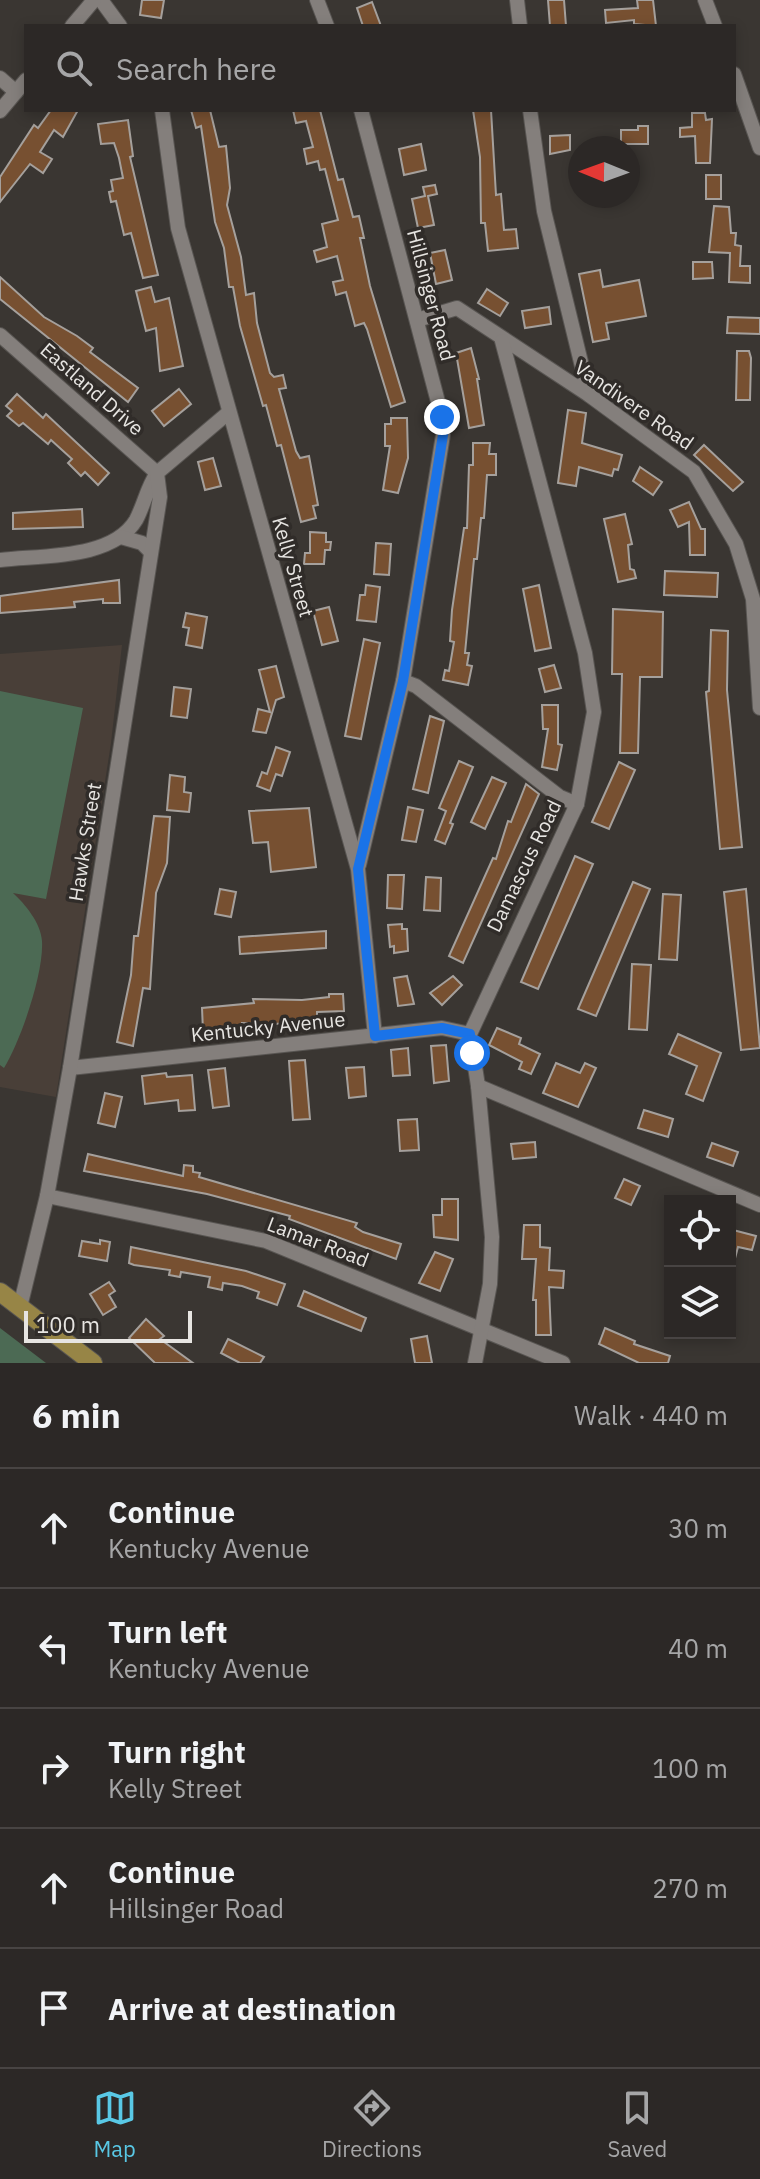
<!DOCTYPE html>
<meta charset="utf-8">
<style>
:root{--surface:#2c2826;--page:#383432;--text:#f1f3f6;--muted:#a6a6a7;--line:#484443;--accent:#59c8e5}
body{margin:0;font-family:"IBM Plex Sans",sans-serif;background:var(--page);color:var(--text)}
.controls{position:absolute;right:24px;bottom:24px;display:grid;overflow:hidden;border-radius:0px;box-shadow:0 4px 12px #0003}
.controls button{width:72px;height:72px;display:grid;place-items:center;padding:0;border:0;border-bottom:2px solid var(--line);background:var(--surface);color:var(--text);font:40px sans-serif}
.compass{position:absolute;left:568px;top:136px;width:72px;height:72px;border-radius:50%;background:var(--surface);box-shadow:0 4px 12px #0003;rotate:271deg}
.scale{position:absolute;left:24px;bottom:20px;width:168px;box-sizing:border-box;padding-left:8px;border:4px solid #e7e5e2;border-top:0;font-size:22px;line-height:28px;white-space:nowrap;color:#e7e5e2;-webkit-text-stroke:6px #302c29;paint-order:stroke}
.stop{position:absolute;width:24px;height:24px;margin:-18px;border:6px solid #1a73e8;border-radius:50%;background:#fff}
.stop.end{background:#1a73e8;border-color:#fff;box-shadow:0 2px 8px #0008}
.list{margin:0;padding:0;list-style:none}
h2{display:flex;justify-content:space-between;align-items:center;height:104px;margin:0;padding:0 32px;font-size:34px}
h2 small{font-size:26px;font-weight:400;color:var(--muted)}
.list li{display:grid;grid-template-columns:52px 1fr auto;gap:24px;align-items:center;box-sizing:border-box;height:120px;padding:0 32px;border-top:2px solid var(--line)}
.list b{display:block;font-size:30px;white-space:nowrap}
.list p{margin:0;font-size:26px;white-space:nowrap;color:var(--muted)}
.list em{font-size:26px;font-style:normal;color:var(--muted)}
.icon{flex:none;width:44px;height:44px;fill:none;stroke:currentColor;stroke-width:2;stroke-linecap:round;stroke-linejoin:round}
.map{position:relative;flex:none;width:760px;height:1363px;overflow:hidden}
.search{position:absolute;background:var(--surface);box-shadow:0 4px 12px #0003;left:24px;right:24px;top:24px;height:88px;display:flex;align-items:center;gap:20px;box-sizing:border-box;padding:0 28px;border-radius:0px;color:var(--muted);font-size:30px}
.sheet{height:704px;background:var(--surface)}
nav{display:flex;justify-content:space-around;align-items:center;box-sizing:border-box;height:112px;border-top:2px solid var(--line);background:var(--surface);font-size:22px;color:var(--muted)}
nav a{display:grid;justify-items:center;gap:4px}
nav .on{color:var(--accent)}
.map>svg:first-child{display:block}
.built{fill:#493f38}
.green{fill:#4c6a54}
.building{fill:#775031;stroke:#a5a09c;stroke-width:2}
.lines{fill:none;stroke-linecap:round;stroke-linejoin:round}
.minor-casing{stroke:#585552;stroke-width:16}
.major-casing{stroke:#585552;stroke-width:20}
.minor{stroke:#847f7c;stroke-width:14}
.major{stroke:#978546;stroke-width:18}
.route{stroke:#1a73e8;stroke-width:10}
.labels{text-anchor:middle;stroke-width:7;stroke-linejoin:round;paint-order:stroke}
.street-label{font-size:20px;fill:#e7e5e2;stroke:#302c29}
</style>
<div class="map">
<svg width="760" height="1363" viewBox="0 0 760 1363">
<rect width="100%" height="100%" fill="#3a3632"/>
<!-- built -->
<polygon class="built" points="122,645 111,743 56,1097 0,1087 0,654"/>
<!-- green -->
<g class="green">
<path d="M0,691L83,708L46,899L13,893C25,904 41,923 42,941C44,973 21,1040 4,1068L0,1065Z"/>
<polygon points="0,1328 46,1363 0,1363"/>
</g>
<!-- building -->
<g class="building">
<polygon points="142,0 164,0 161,18 140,15"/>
<polygon points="548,0 564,0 566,26 550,26"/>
<polygon points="637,0 653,0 656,26 634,24 634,20 606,23 605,10 638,8"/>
<polygon points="372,2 381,26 363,26 357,8"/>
<polygon points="51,110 78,110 63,137 54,130 40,152 52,159 43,173 30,164 0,202 0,177 34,125 38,128"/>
<polygon points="191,110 210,110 219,147 226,146 230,188 227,205 241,257 246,295 254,293 257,323 270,373 274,377 283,375 286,388 279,389 296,451 300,458 309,456 318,505 313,506 316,518 301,522 281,445 277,446 266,405 263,406 240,326 233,287 229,287 224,248 215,222 201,126 196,128"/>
<polygon points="293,110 320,110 338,180 343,179 353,217 359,216 364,238 360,238 370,286 405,402 391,407 367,329 364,323 355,326 346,292 336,295 333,282 343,280 337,256 317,262 314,251 327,247 322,224 338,220 325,169 320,170 318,161 307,164 304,149 313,147 306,121 296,123"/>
<polygon points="473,110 491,110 496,195 501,194 504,230 516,229 518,248 488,251 485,223 481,223 480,157"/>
<polygon points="692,113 705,113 706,120 712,119 710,163 696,163 695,136 680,137 680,128 692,127"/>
<polygon points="128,120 133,156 130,157 158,275 143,278 131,233 124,235 116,201 111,202 109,192 113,191 111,180 123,178 119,158 114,143 101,144 98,124"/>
<polygon points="638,126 648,126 648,144 621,144 621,130 638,130"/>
<polygon points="570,135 570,150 550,154 550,136"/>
<polygon points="421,144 426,170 404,175 399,149"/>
<rect x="706" y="175" width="15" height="24"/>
<polygon points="435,185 437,194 428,196 434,225 418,228 412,199 425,196 423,187"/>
<polygon points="714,206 729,207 731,233 736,233 735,245 741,246 740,266 750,266 750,283 729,282 730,253 709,252"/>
<polygon points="445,250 452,280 436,284 430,253"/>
<polygon points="693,262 712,262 713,278 693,279"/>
<polygon points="600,270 603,287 639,280 646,316 606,323 609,339 593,342 579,274"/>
<polygon points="0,277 44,317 77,336 93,348 90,352 138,388 128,402 0,299"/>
<polygon points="151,287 155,302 169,298 183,366 160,371 156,328 146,331 136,291"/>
<polygon points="487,289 508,303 500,316 478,303"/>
<polygon points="549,307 551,324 525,328 522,311"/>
<polygon points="728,317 760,318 760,334 727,333"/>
<polygon points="471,348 479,379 477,379 484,425 469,428 456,353"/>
<polygon points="737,351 749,351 751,358 750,400 736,400"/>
<polygon points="179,389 191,404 164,426 152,411"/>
<polygon points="17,394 43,418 46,414 109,473 98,485 85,472 81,476 68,463 72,459 51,440 48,444 23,423 19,426 7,416 12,411 6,406"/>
<polygon points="568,410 586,413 582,443 622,455 618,470 614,469 612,476 579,467 576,486 558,483"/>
<polygon points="391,418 407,418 408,458 398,493 383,490 390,446 385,446 385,424 391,424"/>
<polygon points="473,443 490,443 489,454 496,454 496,475 487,475 484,518 481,518 477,559 474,559 465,653 469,653 467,665 472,666 468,685 443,680 445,670 449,671 454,642 450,641 452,610 464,528 467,528 469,465 473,465"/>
<polygon points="704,445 743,482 733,491 694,455"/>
<polygon points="213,458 221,486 205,490 198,462"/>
<polygon points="640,467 662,482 653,495 633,481"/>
<polygon points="689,502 701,529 705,529 705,555 690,555 689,522 678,527 670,510"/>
<polygon points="82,509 83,527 13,529 13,513"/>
<polygon points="625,514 632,544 628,545 630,569 634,570 636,578 618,582 604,519"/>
<polygon points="310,532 326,533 326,542 331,542 330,550 325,550 324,564 304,564 305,553 310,553"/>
<polygon points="376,543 391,544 389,575 374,574"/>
<polygon points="665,571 718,573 717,597 664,595"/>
<polygon points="119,580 120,603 103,603 103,599 74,602 75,607 0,613 0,596"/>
<polygon points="366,585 380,587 376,622 357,620 360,595 365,595"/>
<polygon points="539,585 551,648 535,651 523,589"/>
<polygon points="329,607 338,641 322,645 313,611"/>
<polygon points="613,609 663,612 662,677 640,677 638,753 620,753 622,674 612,674"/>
<polygon points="186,613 207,617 202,648 186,645 189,628 183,627"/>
<polygon points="711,630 728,631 727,690 742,847 720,849 706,692 709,691"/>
<polygon points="364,639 380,643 361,739 345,736"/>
<polygon points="554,665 561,688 545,692 539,669"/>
<polygon points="276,666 284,697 276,700 266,733 253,731 258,709 270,712 259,670"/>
<polygon points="174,687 191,689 187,718 171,716"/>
<polygon points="542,705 558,705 558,744 562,745 557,770 542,767 548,729 543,729"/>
<polygon points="430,716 444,721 428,793 413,789"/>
<polygon points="276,747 290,752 282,776 276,774 270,791 257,786 262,772 267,774"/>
<polygon points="459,761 473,767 450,823 453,824 445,844 435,840 446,811 439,808"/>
<polygon points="619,762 635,770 609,829 592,822"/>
<polygon points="170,775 185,777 184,792 191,793 189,812 167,810"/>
<polygon points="492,777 506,783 485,829 471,822"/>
<polygon points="526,784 539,794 463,963 449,956 493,858 496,859 508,821 511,822"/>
<polygon points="408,807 423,810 416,842 402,840"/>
<polygon points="309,808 316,867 271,872 268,842 253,843 249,811"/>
<polygon points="154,816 170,817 167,863 156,893 150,989 143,988 133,1046 117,1042 131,975 134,936 138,936"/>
<polygon points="575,856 593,864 538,989 521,982"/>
<polygon points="388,875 404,875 402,909 387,908"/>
<polygon points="426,877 441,878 440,911 424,910"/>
<polygon points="633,882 650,889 596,1016 578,1009"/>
<polygon points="220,889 236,892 231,917 215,914"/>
<polygon points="746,889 760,1048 741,1050 724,892"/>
<polygon points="663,894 681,895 677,960 659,959"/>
<polygon points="402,924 402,929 407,929 408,951 394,953 394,946 390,947 388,925"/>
<polygon points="326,931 326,948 240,954 239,937"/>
<polygon points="632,964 651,965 647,1030 629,1029"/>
<polygon points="407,976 414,1004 398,1006 394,978"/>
<polygon points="453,976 462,985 442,1005 430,993"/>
<polygon points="329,994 343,994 344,1011 317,1012 317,1020 292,1021 292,1024 242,1023 242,1028 203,1031 202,1008 254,1003 253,999 302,1000 329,997"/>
<polygon points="497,1028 521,1038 519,1044 540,1054 531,1074 519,1069 522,1062 489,1045"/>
<polygon points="678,1034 721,1053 703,1101 686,1094 697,1066 669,1054"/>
<polygon points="446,1045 449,1081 434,1083 431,1046"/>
<polygon points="408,1048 410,1075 393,1076 391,1050"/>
<polygon points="305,1060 310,1119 293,1120 289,1061"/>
<polygon points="556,1063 580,1073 585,1063 596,1068 578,1107 543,1093"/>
<polygon points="364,1067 366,1096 349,1098 346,1068"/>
<polygon points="225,1068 229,1106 213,1108 208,1070"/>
<polygon points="166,1073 167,1077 192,1075 195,1110 179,1111 178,1100 145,1104 142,1076"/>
<polygon points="105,1093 122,1097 115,1127 98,1123"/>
<polygon points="644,1110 673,1119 668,1137 638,1128"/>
<polygon points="417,1119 419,1150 400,1151 398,1120"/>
<polygon points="535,1142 536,1157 513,1159 511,1144"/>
<polygon points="712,1143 738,1152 733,1166 707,1157"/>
<polygon points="88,1154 183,1176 184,1165 193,1166 193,1172 200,1173 199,1177 357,1223 355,1227 363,1232 401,1244 396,1259 289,1219 290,1216 207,1194 84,1171"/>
<polygon points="624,1179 640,1186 631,1205 615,1198"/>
<polygon points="442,1199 458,1199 458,1240 434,1237 433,1215 442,1215"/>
<polygon points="524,1225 540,1225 540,1247 550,1248 549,1270 564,1271 563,1288 549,1287 551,1335 536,1335 536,1300 533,1300 536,1259 522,1259"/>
<polygon points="733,1230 756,1236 752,1250 738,1247 733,1266"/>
<polygon points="100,1240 110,1242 107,1261 79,1256 82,1241 100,1244"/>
<polygon points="131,1247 246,1271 285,1284 277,1305 257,1298 259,1292 242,1286 223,1283 222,1290 208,1287 210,1277 181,1272 180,1277 169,1275 170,1270 134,1265 129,1263"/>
<polygon points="435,1252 453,1259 440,1291 419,1283"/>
<polygon points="109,1282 115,1291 109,1295 116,1307 103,1315 90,1294"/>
<polygon points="304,1291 366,1318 361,1331 298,1306"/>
<polygon points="146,1319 164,1336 160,1339 193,1363 155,1363 129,1338"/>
<polygon points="605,1328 635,1341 634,1344 670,1356 668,1363 639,1363 599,1344"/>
<polygon points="427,1336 432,1363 415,1363 411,1339"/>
<polygon points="228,1339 264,1357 260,1363 240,1363 221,1353"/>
</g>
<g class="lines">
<defs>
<g id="minor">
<polyline points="101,0 120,26"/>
<polyline points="317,0 327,26"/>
<polyline points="517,0 520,26"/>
<polyline points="705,0 715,26"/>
<polyline points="72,26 94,0"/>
<polyline points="734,74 760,148"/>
<polyline points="0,78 16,92"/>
<polyline points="162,110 178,228 358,869 375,1036"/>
<polyline points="530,110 544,211 589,395"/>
<polyline points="0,111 26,80"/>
<polyline points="417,320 457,308 589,395 694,472 736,544 753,599 760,708"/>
<path d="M0,335L157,473C147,488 144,505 136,520C112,560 40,555 0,560"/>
<polyline points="121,537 142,543 151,552"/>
<polyline points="403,681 416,686 560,797 577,804"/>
<polyline points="359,865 403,681 443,435 442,417 361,110"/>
<polyline points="70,1068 442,1028 470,1034"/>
<polyline points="478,1086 760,1205"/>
<polyline points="47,1196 266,1241 563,1363"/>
<polyline points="20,1307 47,1196 70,1068 160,497 157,473 228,413"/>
<polyline points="475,1363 490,1284 492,1237 478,1086 470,1034 577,804 594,712 585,653 502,341"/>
</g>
<polyline id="major" points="0,1292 93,1363"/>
</defs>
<!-- minor casing -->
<use href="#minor" class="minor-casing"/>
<!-- major casing -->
<use href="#major" class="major-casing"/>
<!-- minor -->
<use href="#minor" class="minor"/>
<!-- major -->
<use href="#major" class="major"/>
</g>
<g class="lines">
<!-- route -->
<polyline class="route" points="442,417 443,435 403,681 358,869 375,1036 442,1028 470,1034 472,1053"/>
</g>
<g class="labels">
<!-- street labels -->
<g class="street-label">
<text transform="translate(431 295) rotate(75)" y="7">Hillsinger Road</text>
<text transform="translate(92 389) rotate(41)" y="7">Eastland Drive</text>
<text transform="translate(634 405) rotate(35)" y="7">Vandivere Road</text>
<text transform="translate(293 567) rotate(74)" y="7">Kelly Street</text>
<text transform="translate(85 842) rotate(-81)" y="7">Hawks Street</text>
<text transform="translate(524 866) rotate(-64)" y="7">Damascus Road</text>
<text transform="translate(268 1027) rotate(-6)" y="7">Kentucky Avenue</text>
<text transform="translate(318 1242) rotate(21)" y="7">Lamar Road</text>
</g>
</g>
</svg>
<div class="controls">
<button><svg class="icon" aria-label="locate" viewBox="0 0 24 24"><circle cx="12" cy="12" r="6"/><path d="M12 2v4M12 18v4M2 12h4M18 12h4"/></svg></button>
<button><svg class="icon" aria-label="layers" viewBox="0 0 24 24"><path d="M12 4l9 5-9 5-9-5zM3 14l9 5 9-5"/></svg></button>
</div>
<svg class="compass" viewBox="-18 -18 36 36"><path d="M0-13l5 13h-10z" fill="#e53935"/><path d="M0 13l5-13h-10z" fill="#a6a6a7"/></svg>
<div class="scale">100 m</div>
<div class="stop" style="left:472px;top:1053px"></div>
<div class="stop end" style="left:442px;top:417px"></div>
<div class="search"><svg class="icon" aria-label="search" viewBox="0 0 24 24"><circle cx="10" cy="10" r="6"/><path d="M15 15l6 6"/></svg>Search here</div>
</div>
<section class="sheet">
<h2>6 min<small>Walk · 440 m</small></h2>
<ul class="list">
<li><svg class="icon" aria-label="ahead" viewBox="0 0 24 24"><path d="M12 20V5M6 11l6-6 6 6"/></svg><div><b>Continue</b><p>Kentucky Avenue</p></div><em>30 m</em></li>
<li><svg class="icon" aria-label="left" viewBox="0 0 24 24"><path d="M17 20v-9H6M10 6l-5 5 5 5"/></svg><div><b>Turn left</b><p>Kentucky Avenue</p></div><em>40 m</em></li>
<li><svg class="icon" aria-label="right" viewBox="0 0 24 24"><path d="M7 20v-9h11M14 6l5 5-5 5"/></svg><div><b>Turn right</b><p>Kelly Street</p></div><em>100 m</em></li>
<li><svg class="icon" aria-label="ahead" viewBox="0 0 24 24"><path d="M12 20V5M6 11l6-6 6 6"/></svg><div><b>Continue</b><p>Hillsinger Road</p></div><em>270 m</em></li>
<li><svg class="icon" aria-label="arrive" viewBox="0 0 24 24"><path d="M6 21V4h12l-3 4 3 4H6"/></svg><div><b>Arrive at destination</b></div></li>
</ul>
</section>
<nav>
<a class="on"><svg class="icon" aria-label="map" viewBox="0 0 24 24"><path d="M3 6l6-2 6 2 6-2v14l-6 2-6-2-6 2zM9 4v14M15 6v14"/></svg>Map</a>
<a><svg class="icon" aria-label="directions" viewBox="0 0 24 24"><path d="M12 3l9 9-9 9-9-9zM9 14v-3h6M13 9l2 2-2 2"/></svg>Directions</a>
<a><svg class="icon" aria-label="saved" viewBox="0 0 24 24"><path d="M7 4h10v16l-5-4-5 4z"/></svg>Saved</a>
</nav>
